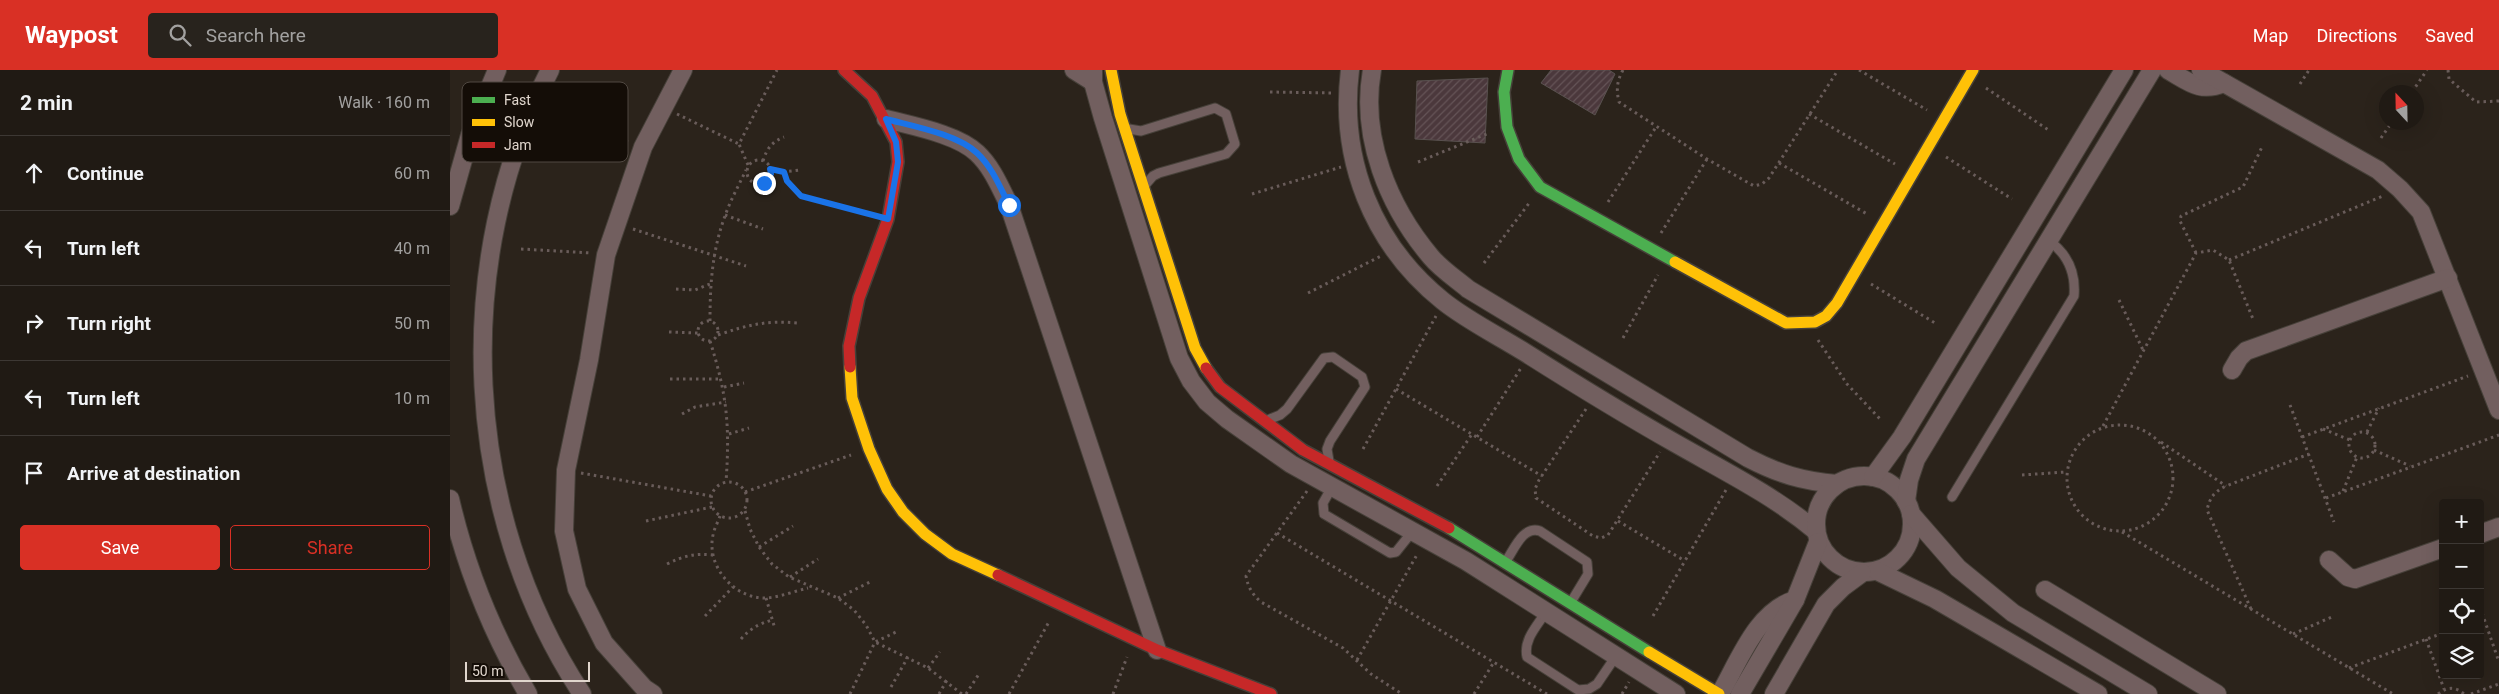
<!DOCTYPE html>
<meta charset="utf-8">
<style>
:root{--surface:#201a14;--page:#28231d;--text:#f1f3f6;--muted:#a2a1a0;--line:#3d3834;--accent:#d93025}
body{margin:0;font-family:Roboto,sans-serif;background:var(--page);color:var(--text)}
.controls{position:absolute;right:15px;bottom:15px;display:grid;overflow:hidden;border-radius:5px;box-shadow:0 5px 20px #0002}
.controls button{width:45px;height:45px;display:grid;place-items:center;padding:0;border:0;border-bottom:1px solid var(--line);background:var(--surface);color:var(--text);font:25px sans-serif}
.compass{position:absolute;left:1929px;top:15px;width:45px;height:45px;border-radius:50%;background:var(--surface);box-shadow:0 5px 20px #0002;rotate:338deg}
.scale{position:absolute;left:15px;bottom:12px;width:125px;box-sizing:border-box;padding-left:5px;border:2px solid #e0d6cd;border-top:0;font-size:14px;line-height:18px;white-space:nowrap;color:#e0d6cd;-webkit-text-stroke:4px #140d07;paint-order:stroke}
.stop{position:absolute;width:15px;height:15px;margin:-11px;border:4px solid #1a73e8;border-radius:50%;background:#fff}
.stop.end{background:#1a73e8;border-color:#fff;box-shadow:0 1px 5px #0008}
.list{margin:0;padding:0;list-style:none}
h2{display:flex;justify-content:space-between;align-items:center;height:65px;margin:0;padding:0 20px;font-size:21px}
h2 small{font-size:16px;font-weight:400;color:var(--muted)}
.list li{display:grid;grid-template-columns:32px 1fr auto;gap:15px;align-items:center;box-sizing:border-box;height:75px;padding:0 20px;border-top:1px solid var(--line)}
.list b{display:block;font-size:19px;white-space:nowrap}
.list em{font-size:16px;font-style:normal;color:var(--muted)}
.actions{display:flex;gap:10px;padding:15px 20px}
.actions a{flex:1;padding:11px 0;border:1px solid var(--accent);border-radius:5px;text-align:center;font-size:18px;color:var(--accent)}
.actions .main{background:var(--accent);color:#fff}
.icon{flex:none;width:28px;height:28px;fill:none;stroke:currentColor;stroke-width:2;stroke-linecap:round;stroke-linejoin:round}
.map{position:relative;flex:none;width:2049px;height:624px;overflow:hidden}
header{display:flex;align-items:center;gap:30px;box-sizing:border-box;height:70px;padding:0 25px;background:var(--accent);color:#fff}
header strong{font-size:24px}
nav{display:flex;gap:28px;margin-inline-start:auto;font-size:18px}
.search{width:350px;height:45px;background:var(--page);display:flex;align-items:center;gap:12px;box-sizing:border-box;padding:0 18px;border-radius:5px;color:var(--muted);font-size:19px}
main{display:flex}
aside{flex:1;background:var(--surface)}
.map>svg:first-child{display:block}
.building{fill:url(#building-hatch);stroke:#59514f}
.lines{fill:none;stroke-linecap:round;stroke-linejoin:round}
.lane-casing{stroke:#464039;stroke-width:11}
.street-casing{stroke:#464039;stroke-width:20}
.fast-casing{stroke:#464039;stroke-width:14}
.slow-casing{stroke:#464039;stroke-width:14}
.jam-casing{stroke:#464039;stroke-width:14}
.path{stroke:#695c5a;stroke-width:3;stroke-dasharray:2.5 4;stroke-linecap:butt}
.lane{stroke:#725f5f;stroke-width:9}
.street{stroke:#725f5f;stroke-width:18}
.fast{stroke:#4caf50;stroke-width:11}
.slow{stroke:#ffc107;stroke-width:11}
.jam{stroke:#c62828;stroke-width:11}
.route{stroke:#1a73e8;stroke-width:6}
.key{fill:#140d07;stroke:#514942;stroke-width:1}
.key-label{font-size:14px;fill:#e0d6cd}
</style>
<header>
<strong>Waypost</strong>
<div class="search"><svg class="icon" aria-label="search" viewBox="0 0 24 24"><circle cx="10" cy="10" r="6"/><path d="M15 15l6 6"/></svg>Search here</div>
<nav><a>Map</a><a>Directions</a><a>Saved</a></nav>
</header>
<main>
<aside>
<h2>2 min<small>Walk · 160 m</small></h2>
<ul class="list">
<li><svg class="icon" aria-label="ahead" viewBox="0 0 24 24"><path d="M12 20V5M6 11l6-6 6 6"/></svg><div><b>Continue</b></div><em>60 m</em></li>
<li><svg class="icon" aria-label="left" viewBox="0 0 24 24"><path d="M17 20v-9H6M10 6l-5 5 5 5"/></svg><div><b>Turn left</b></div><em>40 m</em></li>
<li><svg class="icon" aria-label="right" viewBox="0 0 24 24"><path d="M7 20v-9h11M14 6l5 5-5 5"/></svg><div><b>Turn right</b></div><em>50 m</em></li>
<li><svg class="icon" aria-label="left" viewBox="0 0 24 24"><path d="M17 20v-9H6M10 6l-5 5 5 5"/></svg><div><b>Turn left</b></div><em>10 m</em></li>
<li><svg class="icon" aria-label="arrive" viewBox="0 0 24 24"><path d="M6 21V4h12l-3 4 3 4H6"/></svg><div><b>Arrive at destination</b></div></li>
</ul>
<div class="actions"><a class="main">Save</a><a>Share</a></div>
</aside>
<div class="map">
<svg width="2049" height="624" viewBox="0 0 2049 624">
<defs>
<pattern id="building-hatch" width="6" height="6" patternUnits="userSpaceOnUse" patternTransform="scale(1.25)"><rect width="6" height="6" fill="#4b383c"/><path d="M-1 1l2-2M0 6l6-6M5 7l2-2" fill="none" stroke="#655457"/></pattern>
</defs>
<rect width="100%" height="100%" fill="#2b231b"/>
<!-- building -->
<g class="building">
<polygon points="1101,0 1159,0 1165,4 1145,45 1091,13"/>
<polygon points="1038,8 1035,73 965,69 967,11"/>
</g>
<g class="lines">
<defs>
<g id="lane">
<polyline points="679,59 691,61 765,38 776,44 785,74 776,84 709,103 703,106 696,114"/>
<polyline points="820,349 830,345 837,339 874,288 883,287 912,307 915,317 880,371 877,379 879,391"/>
<polyline points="882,417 873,433 874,444 940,483 946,482 962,462"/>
<path d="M1502,427L1624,226C1626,202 1618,184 1598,170"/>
<path d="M1056,491C1064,480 1073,455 1090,461L1137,492L1138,504L1121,532"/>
<path d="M1096,542C1087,556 1073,570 1077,587L1128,620L1139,619L1147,614L1166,586"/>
</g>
<g id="street">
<path d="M100,0C0,192 12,442 132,624"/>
<polyline points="624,0 643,12"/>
<polyline points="643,0 643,12 653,48 729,288 741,311 757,332 777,349 841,394 1016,491 1226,624"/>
<path d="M900,0C889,89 922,174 993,231C1018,251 1049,266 1076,283C1125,314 1174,344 1225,373C1274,401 1323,425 1366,461"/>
<path d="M922,0C910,67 938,136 981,187C991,199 1006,209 1018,219L1298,388C1329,404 1352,411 1387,414"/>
<path d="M1718,0C1739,12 1750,23 1774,13"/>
<polyline points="1751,0 1928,100 1950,119 1971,142 2049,340"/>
<path d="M436,49C462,56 507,64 527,83C542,97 550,117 559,135L707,580"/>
<polyline points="0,136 20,65 47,0"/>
<polyline points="1782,300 1789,288 1796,281 1998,208"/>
<circle cx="1414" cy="454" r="48"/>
<polyline points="1423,407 1452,367 1674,0"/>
<path d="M0,429C16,498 42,563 78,624"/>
<polyline points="1456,431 1459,410 1466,389 1702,0"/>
<polyline points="1461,444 1508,498 1563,543 1698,624"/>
<polyline points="2030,464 2049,457"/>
<polyline points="1879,490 1898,507 1905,509 1993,478"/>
<polyline points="1427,501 1485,529 1648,624"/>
<polyline points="1595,520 1767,624"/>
<polyline points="203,624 194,618 154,573 127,519 114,461 116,400 139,290 156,185 193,77 233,0"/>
<path d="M1270,624C1289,591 1307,541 1345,530"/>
<polyline points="1290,624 1345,530 1368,472"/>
<polyline points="1324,624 1376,534 1393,517 1412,503"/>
</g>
<g id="fast">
<polyline points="1058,0 1054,22 1057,57 1069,89 1090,117 1225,192"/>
<polyline points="999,458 1199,582"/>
</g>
<g id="slow">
<polyline points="661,0 670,44 745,278 756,298"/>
<polyline points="1225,192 1336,253 1365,252 1376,246 1387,233 1523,0"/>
<polyline points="400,297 402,328 419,379 437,419 453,442 475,464 502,484 548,505"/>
<polyline points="1199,582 1269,624"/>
</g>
<g id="jam">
<polyline points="394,0 422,26 446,72 448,92 438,149 409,228 399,276 400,297"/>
<polyline points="756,298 770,317 853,380 999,458"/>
<polyline points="548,505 707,580 821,624"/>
</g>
</defs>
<!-- lane casing -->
<use href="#lane" class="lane-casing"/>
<!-- street casing -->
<use href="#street" class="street-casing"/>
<!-- fast casing -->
<use href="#fast" class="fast-casing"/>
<!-- slow casing -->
<use href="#slow" class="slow-casing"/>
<!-- jam casing -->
<use href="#jam" class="jam-casing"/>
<!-- path -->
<g class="path">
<path d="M1173,0C1167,11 1166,19 1169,32L1257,89L1304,116L1312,114L1319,108L1388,0"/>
<polyline points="1409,0 1477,40"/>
<polyline points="1998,0 1999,9 2026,32 2049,31"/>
<polyline points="1850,14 1859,0"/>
<polyline points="1536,18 1600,61"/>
<polyline points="820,22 884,23"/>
<polyline points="1962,22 1977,0"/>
<polyline points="227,44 289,74"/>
<polyline points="1359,44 1445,94"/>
<polyline points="108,50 178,72"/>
<polyline points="1931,68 1942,52"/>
<polyline points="1496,87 1562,129"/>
<circle cx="309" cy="102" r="12"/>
<path d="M313,91C317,78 322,72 334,67"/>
<polyline points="968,92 1039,63"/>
<polyline points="1329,93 1417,144"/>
<polyline points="298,95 289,74 327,0"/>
<polyline points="320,99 334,102 350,100"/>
<polyline points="334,102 337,111 351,126 420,144"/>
<polyline points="802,124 891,97"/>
<polyline points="1158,132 1206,57"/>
<polyline points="275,145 313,159"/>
<polyline points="183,159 296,196"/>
<polyline points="1211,163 1257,89"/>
<polyline points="71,179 141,183"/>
<polyline points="1746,183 1730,151 1731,146 1793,117 1812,77"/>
<polyline points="1779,190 1933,126"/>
<polyline points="1034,193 1080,132"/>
<polyline points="1421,214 1485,253"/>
<polyline points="226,219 245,220 260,214"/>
<polyline points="858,223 931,186"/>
<polyline points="1669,230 1693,280"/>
<circle cx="258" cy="261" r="10"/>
<path d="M260,251C260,215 262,181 275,146C280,131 289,115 296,100"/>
<polyline points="219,262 248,263"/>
<path d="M268,265C297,255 317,250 348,253"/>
<polyline points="1173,268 1208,205"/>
<polyline points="1368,270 1397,314 1431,350"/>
<path d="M260,271C277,325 280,355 276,412"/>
<polyline points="220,309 272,309"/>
<polyline points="274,317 294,313"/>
<polyline points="946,319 1092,406"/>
<polyline points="1840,335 1884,452"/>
<polyline points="1136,339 1089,410 1085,419 1086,428 1143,466 1151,468 1158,465 1210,382"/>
<polyline points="232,344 245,337 276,332"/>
<circle cx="1670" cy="408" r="53"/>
<polyline points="1653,356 1746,183 1763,180 1779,190 1803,249"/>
<polyline points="1873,359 1900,370"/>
<circle cx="1912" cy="375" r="13"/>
<polyline points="1917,362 1929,338"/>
<polyline points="279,364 299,358"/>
<polyline points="1027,367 1071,298"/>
<polyline points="1852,367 2018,306"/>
<polyline points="1711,372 1776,416"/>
<polyline points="913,379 986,246"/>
<polyline points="1924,380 1960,396"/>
<polyline points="131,403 261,426"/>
<polyline points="1572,405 1616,402"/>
<circle cx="279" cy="430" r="18"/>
<polyline points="987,416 1022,364"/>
<path d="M857,421L796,506C798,517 802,524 811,532L893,578L921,604L952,624"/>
<polyline points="1893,421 1907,387"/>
<polyline points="295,422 401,385"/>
<polyline points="1876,428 2049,365"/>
<polyline points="295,441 300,459 309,477 322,494 339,507 388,528 404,540 416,555 425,572 478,598 512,624"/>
<path d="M270,446C268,452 264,459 263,465C256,496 284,529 316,528C330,527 345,521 358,518"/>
<polyline points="196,451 262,437"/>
<polyline points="1168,451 1235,491"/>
<polyline points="1672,462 1943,624"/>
<polyline points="827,463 1097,624"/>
<polyline points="309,477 343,456"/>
<path d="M217,494C233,486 245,483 263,485"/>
<polyline points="340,507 368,489"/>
<polyline points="316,528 325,559"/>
<polyline points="388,528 420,512"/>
<polyline points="2030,537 2049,592"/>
<path d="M1801,539L1757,440C1760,427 1764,422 1776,416L1859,384"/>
<polyline points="255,546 283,517"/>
<polyline points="1203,546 1276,420"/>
<polyline points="1843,564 1884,546"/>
<path d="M291,569C300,559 308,554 322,550"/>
<polyline points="1976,569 1994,619"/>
<polyline points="907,590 968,483"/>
<polyline points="478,598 490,582"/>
<polyline points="1899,598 1993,563"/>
<polyline points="441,617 458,587"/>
<polyline points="400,624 425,572 446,562"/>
<polyline points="489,624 497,610"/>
<polyline points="516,624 529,604"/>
<polyline points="559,624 600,550"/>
<polyline points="663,624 677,587"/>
<polyline points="1024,624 1044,592"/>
<polyline points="1172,624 1179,612"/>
<path d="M1988,624C1997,617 2005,616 2014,624"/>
<polyline points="2021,624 2049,614"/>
</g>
<!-- lane -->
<use href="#lane" class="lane"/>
<!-- street -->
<use href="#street" class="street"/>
<!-- fast -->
<use href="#fast" class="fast"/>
<!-- slow -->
<use href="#slow" class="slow"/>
<!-- jam -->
<use href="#jam" class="jam"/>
</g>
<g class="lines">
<!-- route -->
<path class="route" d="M314,113L321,104L320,99L334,102L337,111L351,126L438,149L448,92L446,72L436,49C462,56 507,64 527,83C542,97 550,117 559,135"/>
</g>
<!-- legend -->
<rect x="12" y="12" width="166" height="80" rx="8" class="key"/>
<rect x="22" y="27" width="23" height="6" fill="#4caf50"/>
<rect x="22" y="49" width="23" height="7" fill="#ffc107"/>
<rect x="22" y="72" width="23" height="6" fill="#c62828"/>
<g class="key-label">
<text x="54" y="35">Fast</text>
<text x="54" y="57">Slow</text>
<text x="54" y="80">Jam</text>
</g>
</svg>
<div class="controls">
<button>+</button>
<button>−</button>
<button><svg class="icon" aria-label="locate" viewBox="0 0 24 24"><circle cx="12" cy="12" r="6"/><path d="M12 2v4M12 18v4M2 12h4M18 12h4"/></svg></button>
<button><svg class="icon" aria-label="layers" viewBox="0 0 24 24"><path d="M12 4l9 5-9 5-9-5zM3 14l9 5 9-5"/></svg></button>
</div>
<svg class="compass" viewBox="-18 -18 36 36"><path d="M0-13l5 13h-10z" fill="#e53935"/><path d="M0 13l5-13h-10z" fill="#a2a1a0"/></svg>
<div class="scale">50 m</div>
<div class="stop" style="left:559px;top:135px"></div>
<div class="stop end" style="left:314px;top:113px"></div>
</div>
</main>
